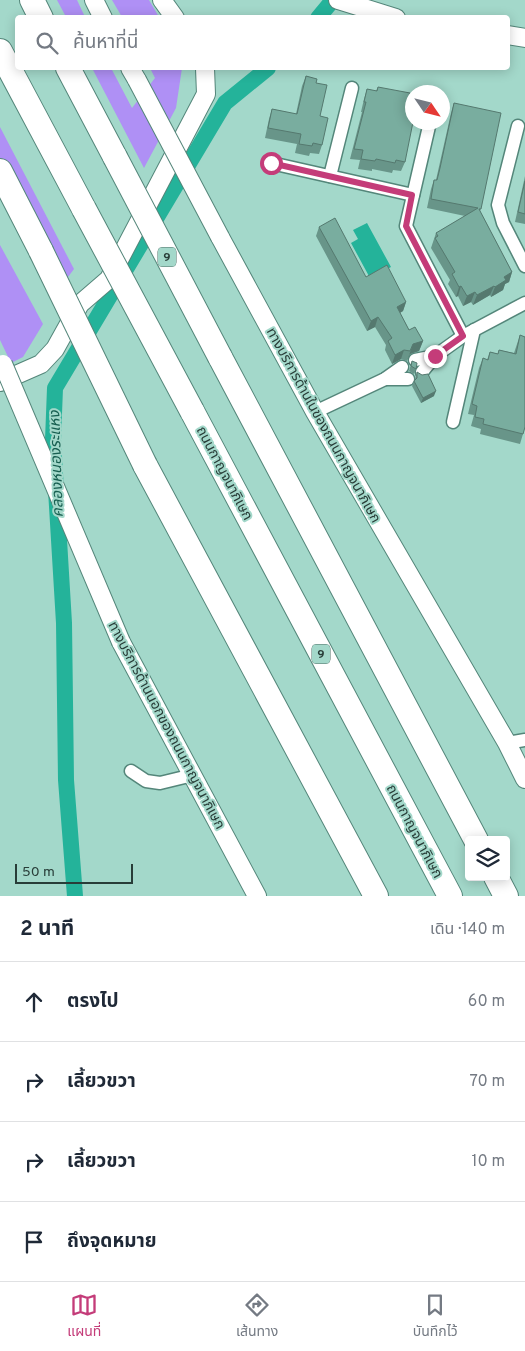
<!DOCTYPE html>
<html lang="th">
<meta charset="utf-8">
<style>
:root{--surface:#fff;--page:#f2f2f3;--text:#1f2937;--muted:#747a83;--line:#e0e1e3;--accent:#c43c79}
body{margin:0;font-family:Overpass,"Noto Sans Thai",sans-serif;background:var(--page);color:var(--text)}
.controls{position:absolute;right:15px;bottom:15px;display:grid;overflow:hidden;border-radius:5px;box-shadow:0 2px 12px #0003}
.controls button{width:45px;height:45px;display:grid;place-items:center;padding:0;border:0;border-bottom:1px solid var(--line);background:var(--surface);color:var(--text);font:25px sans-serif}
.compass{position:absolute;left:405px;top:85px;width:45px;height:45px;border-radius:50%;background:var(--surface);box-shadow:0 2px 12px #0003;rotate:125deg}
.scale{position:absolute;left:15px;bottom:12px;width:118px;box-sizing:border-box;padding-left:5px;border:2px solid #283d38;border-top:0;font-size:14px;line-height:18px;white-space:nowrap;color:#283d38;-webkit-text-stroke:4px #a3d8ca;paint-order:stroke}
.stop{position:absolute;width:15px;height:15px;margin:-11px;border:4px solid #c43c79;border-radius:50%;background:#fff}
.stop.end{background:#c43c79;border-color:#fff;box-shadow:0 1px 5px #0008}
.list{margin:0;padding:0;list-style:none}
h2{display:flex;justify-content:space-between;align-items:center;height:65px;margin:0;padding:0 20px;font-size:21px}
h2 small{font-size:16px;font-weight:400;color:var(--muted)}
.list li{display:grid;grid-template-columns:32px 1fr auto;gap:15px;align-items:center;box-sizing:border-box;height:80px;padding:0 20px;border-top:1px solid var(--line)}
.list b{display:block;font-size:19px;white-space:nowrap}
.list em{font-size:16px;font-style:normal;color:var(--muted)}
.icon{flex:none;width:28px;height:28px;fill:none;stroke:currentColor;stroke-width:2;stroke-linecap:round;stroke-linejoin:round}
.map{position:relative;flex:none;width:525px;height:896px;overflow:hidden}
.search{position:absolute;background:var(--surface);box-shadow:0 2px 12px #0003;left:15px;right:15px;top:15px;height:55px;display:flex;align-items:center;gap:12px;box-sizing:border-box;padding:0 18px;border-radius:5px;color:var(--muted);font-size:19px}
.sheet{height:385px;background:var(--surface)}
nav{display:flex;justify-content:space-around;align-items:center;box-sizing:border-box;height:70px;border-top:1px solid var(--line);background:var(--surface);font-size:14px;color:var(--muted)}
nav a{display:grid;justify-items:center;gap:2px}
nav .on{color:var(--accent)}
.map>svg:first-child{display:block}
.green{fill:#af90f5}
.water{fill:#24b39a}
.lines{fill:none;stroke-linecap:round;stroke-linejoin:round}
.canal{stroke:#24b39a;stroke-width:16}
.street-casing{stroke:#54867a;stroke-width:15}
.secondary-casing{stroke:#54867a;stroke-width:20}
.highway-casing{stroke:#54867a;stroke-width:26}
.street{stroke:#fff;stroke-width:12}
.secondary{stroke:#fff;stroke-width:18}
.highway{stroke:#fff;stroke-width:24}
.secondary-bridge-casing{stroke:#54867a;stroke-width:20;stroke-linecap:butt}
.highway-bridge-casing{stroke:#54867a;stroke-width:26;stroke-linecap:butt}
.secondary-bridge{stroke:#fff;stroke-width:18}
.highway-bridge{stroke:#fff;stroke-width:24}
.wall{fill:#689589}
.shaded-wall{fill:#55796f}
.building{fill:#79ad9f;stroke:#55796f}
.route{stroke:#c43c79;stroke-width:6}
.labels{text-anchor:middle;stroke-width:4;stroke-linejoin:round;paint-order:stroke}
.shield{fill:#a3d8ca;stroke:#4d6c64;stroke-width:1}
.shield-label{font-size:12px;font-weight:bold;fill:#283d38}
.street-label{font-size:14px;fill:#283d38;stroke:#a3d8ca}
.water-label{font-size:15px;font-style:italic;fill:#185f51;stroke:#a3d8ca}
</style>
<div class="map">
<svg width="525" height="896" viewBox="0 0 525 896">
<rect width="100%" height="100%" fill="#a3d8ca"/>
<!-- green -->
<g class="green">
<polygon points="57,0 77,0 85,17 66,17"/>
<polygon points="112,0 149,0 159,17 122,17"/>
<polygon points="92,68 111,68 132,108 155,78 150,68 182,68 176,108 144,168"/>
<polygon points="0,127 74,269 53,297 0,197"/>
<polygon points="0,245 43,324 23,357 11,363 0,340"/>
</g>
<!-- water -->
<polygon class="water" points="367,223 391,267 370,278 351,243 358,239 353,230"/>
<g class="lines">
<!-- canal -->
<g class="canal">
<polyline points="318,18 333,0"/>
<polyline points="75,896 66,780 64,623 53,440 55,388 225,103 268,68"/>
</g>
<defs>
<g id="street">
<polyline points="430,122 406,226 463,336"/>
<polyline points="518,126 498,205 503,223 525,266"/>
<polyline points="271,163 413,195"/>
<polyline points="330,176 352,88"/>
<polyline points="415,360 435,356"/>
<polyline points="422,372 435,356 463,336 525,303"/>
<polyline points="385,379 408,379"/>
<polyline points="315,412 385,379 402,367"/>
<polyline points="453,422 474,330"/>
<polyline points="507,743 525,740"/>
<polyline points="131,771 146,781 160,783 193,775"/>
</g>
<g id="secondary">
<polyline points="94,0 103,18"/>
<polyline points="162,0 175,18"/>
<polyline points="338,0 396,18"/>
<polyline points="508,35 525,38"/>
<polyline points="130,68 137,80"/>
<polyline points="220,237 315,412 507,743 525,779"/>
<polyline points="0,382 41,364 55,349 80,304 109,279 206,94 205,68"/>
<polyline points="121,642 257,896"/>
</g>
<g id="highway">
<polyline points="32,0 41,18"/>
<polyline points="0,51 84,209"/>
<polyline points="68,68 115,157"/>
<polyline points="0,171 41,251"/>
<polyline points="220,357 476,840"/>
<polyline points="192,411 450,896"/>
<polyline points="145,465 376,896"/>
<polyline points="496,877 506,896"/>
</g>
</defs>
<!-- street casing -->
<use href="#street" class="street-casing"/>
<!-- secondary casing -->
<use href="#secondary" class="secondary-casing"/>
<!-- highway casing -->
<use href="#highway" class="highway-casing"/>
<!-- street -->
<use href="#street" class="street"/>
<!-- secondary -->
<use href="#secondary" class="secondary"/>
<!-- highway -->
<use href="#highway" class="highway"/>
<defs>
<g id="secondary-bridge">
<polyline points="137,80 220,237"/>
<polyline points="3,364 121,642"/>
</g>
<g id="highway-bridge">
<polyline points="115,157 220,357"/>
<polyline points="84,209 192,411"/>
<polyline points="41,251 145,465"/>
</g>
</defs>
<!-- secondary-bridge casing -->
<use href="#secondary-bridge" class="secondary-bridge-casing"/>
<!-- highway-bridge casing -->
<use href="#highway-bridge" class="highway-bridge-casing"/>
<!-- secondary-bridge -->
<use href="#secondary-bridge" class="secondary-bridge"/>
<!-- highway-bridge -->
<use href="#highway-bridge" class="highway-bridge"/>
</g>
<!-- wall -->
<g class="wall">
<polygon points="306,76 316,83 322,145 319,154 310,153 309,156 295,153 297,144 265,138 269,119 272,109 296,114 302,86"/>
<polygon points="378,87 409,98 405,162 401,171 393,170 392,173 372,169 372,171 358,169 360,160 350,159 362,112 361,112 364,99 367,89 376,91"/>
<polygon points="454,103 486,185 480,211 512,272 509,282 505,284 503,290 491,297 490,295 473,305 471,302 463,306 458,296 456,297 448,284 450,280 431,248 436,233 465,216 427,208 431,189 434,180 436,180 451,113"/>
<polygon points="525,176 525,224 515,222"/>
<polygon points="319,227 366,277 406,302 403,311 400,313 409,330 423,341 419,351 410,354 407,361 401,359 392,364 385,350 386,345 375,327 367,331 316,236"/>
<polygon points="520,335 525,337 525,335 525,427 520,444 480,434 481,429 471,426 474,415 468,414 479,368 483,358 487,360 490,352 498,354 499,350 514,353"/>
<polygon points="412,361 416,369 414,374 409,371"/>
<polygon points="417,372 434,396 421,403 412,386 414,381 415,379"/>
</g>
<!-- shaded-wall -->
<g class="shaded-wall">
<polygon points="512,272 509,282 505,284 503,290 491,297 495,287 504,277"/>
<polygon points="461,286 458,296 456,297 459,287"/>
<polygon points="494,286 490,295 473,305 477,295"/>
<polygon points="475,292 471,302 463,306 467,296"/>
<polygon points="406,302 403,311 394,316 397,307"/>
<polygon points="378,317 375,327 367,331 371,321"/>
<polygon points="423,341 419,351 410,354 407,361 413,344"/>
<polygon points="404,350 401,359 392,364 395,355"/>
<polygon points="436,391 434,396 421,403 423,398"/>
</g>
<!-- building -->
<g class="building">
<polygon points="306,76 317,79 316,83 327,85 320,116 328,118 322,145 313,143 312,146 299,144 301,134 268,128 272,109 297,114"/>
<polygon points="378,87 410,93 409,98 412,99 412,122 413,122 405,162 396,160 395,163 376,159 375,161 361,159 363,150 354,149 366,102 364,102 367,89 377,91"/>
<polygon points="454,103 501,113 481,209 479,209 512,272 504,277 506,280 495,287 494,286 477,295 475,292 467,296 461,286 459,287 452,274 455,272 435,238 438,236 436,233 478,208 431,199 434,180 437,180 440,168"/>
<polygon points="525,181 525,214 518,212"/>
<polygon points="335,218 366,277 387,265 406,302 397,307 409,330 415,327 423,341 413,344 410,351 404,350 395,355 388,341 392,338 378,317 371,321 319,227"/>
<polygon points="520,335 525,337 525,427 523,434 483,424 484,419 475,417 477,406 472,404 483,358 488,360 490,352 498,354 499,350 516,354"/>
<polygon points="412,361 417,363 416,369 411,366"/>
<polygon points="417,372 422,375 428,374 436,391 423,398 414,381 417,378"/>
</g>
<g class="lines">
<!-- route -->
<polyline class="route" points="271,163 412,195 406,226 463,336 435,356"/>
</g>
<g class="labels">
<!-- shield labels -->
<g class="shield">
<rect x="158" y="247.5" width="18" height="19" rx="4"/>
<rect x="312" y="644.5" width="18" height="19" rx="4"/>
</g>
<g class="shield-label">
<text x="167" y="261">9</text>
<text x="321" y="658">9</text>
</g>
<!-- street labels -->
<g class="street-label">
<text transform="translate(324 425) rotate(61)" y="5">ทางบริการด้านในของถนนกาญจนาภิเษก</text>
<text transform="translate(225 473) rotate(62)" y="5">ถนนกาญจนาภิเษก</text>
<text transform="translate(167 725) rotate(62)" y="5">ทางบริการด้านนอกของถนนกาญจนาภิเษก</text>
<text transform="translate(415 831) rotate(62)" y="5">ถนนกาญจนาภิเษก</text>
</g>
<!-- water labels -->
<g class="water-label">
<text transform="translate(56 464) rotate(-92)" y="5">คลองหนองระแหง</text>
</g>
</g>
</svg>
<div class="controls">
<button><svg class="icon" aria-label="layers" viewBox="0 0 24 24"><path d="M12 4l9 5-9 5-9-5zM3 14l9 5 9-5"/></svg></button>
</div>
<svg class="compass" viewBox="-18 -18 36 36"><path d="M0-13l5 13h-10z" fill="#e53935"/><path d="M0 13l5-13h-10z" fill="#747a83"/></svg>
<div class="scale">50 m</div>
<div class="stop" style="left:271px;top:163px"></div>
<div class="stop end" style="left:435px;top:356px"></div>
<div class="search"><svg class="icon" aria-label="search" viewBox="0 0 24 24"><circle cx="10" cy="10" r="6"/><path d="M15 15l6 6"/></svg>ค้นหาที่นี่</div>
</div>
<section class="sheet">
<h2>2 นาที<small>เดิน · 140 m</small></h2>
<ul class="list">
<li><svg class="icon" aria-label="ahead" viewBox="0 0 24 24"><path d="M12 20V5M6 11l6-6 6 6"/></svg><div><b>ตรงไป</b></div><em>60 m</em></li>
<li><svg class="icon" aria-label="right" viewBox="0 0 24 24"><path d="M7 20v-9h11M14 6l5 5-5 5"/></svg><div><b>เลี้ยวขวา</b></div><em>70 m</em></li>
<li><svg class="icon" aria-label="right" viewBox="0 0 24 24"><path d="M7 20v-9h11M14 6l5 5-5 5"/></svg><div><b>เลี้ยวขวา</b></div><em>10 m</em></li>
<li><svg class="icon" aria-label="arrive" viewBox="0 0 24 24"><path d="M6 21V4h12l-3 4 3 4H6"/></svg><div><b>ถึงจุดหมาย</b></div></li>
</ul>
</section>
<nav>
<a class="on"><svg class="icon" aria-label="map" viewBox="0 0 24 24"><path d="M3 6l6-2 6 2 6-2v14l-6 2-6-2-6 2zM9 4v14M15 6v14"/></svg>แผนที่</a>
<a><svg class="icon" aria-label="directions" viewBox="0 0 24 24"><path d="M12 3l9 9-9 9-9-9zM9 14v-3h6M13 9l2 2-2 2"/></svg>เส้นทาง</a>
<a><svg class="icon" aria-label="saved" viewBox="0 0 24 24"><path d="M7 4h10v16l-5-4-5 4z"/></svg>บันทึกไว้</a>
</nav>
